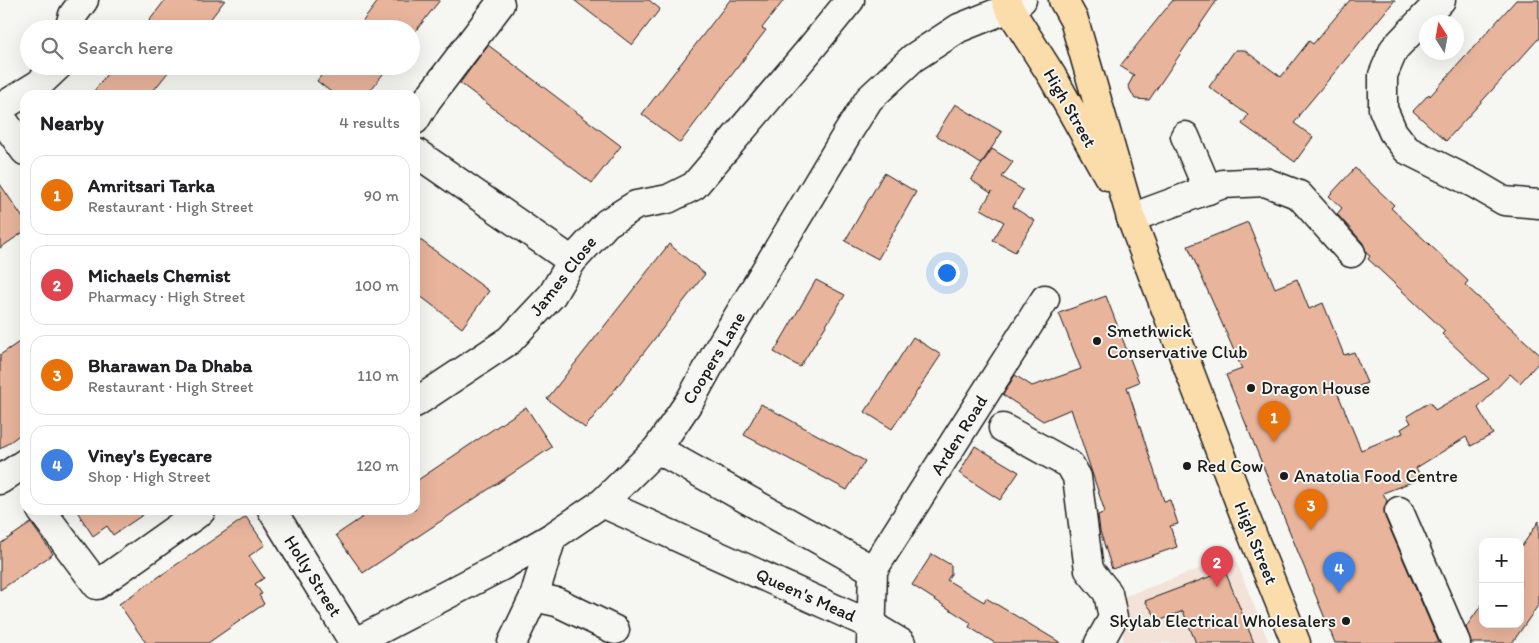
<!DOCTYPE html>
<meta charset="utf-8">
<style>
:root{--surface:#fff;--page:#f2f2f2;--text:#202124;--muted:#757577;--line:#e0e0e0;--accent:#1a73e8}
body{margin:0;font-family:Itim,sans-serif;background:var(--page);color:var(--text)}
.controls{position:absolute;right:15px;bottom:15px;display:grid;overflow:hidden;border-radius:10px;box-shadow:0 5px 20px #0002}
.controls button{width:45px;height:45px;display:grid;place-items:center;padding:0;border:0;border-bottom:1px solid var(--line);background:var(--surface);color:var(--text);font:25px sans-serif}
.compass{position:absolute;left:1419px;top:15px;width:45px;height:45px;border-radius:50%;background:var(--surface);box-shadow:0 5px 20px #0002;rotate:349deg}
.you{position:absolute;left:946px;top:272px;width:18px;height:18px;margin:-12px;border:4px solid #fff;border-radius:50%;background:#1a73e8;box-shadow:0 0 0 8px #1a73e833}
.badge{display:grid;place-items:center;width:32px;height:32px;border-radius:50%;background:var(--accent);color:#fff;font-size:16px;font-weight:700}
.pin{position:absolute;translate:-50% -41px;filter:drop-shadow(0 1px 2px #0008)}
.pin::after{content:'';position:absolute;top:26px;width:18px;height:15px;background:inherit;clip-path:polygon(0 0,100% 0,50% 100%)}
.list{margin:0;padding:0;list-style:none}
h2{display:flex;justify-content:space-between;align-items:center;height:65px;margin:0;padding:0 20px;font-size:21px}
h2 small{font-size:16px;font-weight:400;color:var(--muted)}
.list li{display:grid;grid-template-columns:32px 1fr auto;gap:15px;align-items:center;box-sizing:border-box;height:80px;margin:0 10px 10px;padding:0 10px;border:1px solid var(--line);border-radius:15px}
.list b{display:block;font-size:19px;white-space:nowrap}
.list p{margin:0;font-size:16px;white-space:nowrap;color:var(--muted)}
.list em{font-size:16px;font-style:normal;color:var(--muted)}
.icon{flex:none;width:28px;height:28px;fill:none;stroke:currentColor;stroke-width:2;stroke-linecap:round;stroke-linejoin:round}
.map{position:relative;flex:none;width:1539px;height:643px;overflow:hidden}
.search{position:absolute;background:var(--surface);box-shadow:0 5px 20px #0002;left:20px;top:20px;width:400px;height:55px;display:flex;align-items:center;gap:12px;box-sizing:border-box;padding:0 18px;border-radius:28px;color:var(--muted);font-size:19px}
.panel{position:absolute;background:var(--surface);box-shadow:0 5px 20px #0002;left:20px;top:90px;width:400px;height:425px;border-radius:15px}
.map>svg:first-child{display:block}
.built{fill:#f2e2d8}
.building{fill:#e8b49c;stroke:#1c1c1c}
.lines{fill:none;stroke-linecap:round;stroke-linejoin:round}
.minor-casing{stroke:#1c1c1c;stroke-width:31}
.major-casing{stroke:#1c1c1c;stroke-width:31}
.minor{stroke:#f6f6f2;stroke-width:28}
.major{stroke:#fbdcab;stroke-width:28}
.poi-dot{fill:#1c1c1c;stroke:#f6f6f2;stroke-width:2}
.labels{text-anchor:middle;stroke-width:4;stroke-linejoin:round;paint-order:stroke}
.street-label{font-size:18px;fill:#1c1c1c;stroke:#f6f6f2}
.poi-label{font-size:18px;fill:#1c1c1c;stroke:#f6f6f2;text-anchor:start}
</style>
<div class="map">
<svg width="1539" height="643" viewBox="0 0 1539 643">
<rect width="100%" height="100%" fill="#f6f6f2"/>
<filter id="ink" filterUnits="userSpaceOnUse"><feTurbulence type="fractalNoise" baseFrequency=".02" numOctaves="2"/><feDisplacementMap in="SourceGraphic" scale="10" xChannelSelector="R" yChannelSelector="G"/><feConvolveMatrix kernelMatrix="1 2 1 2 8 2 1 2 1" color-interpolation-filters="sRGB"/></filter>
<g filter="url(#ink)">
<!-- built -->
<polygon class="built" points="1234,556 1269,643 1123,643 1123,597"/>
<!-- building -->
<g class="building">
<polygon points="165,0 225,0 203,29 143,29"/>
<polygon points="379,0 440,0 411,37 411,29 357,29"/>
<polygon points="574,0 649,0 660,9 632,45"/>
<polygon points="730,0 784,0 762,28 766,30 680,143 642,114"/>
<polygon points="1173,0 1217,0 1149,100 1135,99 1128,86 1134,75 1120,66"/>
<polygon points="1350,0 1395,0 1299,115 1300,116 1294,123 1313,137 1295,162 1242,124 1248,115 1209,87 1235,50 1244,50 1281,77 1309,41 1313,44"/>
<polygon points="1516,0 1539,0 1539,38 1446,141 1413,111 1429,94 1430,96"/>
<polygon points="488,45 621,146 592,183 460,83"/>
<polygon points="113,66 173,66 150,95 91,95"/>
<polygon points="328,66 389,66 367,95 335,95 317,81"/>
<polygon points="955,104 1002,132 981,164 936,135"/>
<polygon points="992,149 1013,162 1002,177 1023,190 1013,207 1035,221 1015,252 993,240 1004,222 981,209 992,191 991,193 971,180"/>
<polygon points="1355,168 1394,205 1391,208 1468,281 1465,285 1539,354 1539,362 1520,383 1510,374 1478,408 1493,434 1471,446 1466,437 1416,468 1422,478 1383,493 1387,501 1384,509 1385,517 1439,643 1335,643 1226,375 1242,369 1188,246 1248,222 1275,288 1297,279 1309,309 1323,303 1344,355 1354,352 1367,383 1338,394 1361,450 1403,433 1401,429 1411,423 1407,416 1430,402 1435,410 1489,379 1442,334 1445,331 1368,259 1370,256 1366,253 1363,243 1337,214 1342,208 1329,196"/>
<polygon points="884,173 916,192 878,259 845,241"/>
<polygon points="0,184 25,221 25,231 0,248"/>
<polygon points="415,236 489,291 462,328 415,292"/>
<polygon points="669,244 705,274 585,428 547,399"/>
<polygon points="816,280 845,295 800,367 774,352"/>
<polygon points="1106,296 1139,382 1127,387 1164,501 1170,500 1178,524 1170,526 1177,547 1112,569 1100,531 1098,515 1105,512 1071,409 1043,421 1003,395 1015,375 1032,386 1081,369 1059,313"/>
<polygon points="913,337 941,355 892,429 865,412"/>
<polygon points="25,338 25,431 0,449 0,355"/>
<polygon points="761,404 865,461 847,490 744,435"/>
<polygon points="526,407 552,447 363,573 336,535 373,510 415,510 415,482"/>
<polygon points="975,446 1019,472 1000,500 959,473"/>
<polygon points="76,510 150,510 113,535 107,526 93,536"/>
<polygon points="246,517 265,545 249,556 264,578 255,584 262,594 259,595 264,604 208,643 146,643 119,604"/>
<polygon points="1539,521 1539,604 1512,643 1471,643 1466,627 1483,603 1483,624 1520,624 1520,549"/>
<polygon points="31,523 53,554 0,590 0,544"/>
<polygon points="932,554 951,565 951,574 947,580 984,602 986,598 1061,643 995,643 969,627 971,623 912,585"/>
<polygon points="1225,571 1254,643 1196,643 1183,611 1159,621 1145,601"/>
</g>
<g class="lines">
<defs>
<g id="minor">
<polyline points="1441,0 1394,49 1383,75 1383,109 1393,132 1407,150 1475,184 1504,201 1539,204"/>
<polyline points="69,29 73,15 84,0"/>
<polyline points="0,108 39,84 58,66"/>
<polyline points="0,116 25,151"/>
<polyline points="415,120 427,100 500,4"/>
<polyline points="1185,136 1208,190"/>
<polyline points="415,152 572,261"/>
<polyline points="1131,218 1223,184 1265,182 1299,195 1351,253"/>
<polyline points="415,403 510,340 552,295 572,261 607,223 636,205 668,199 694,186 807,53 850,0"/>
<polyline points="1003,428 1070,465 1077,477 1089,570 1108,593 1113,618 1099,643"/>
<polyline points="657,449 873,570"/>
<polyline points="0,480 25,463"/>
<polyline points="602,503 871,625 901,643"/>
<polyline points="41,510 97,585 201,511"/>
<polyline points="272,510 354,643"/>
<polyline points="1399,511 1456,643"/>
<polyline points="534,597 557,602 615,630"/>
<polyline points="354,643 502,566 552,537 602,503 657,449 691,399 719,348 847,134 869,99 913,58 959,28 1009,8 1022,0"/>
<polyline points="512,643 534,597 552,537"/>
<polyline points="871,643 873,570 1045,299"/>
</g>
<g id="major">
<polyline points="1006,0 1009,8 1052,76 1108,176"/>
<polyline points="1063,0 1074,20 1131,218 1244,514 1296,643"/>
</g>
</defs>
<!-- minor casing -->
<use href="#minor" class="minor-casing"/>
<!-- major casing -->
<use href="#major" class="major-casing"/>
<!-- minor -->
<use href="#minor" class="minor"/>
<!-- major -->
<use href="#major" class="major"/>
</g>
</g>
<!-- markers -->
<g class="poi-dot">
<circle cx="1097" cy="341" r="5"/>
<circle cx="1251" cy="388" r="5"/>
<circle cx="1187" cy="466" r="5"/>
<circle cx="1284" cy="476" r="5"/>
<circle cx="1346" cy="621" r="5"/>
</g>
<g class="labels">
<!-- street labels -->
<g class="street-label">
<text transform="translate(1070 108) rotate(60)" y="6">High Street</text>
<text transform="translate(563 276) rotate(-52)" y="6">James Close</text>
<text transform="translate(714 358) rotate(-59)" y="6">Coopers Lane</text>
<text transform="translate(959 435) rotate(-58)" y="6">Arden Road</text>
<text transform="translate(1256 543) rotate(68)" y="6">High Street</text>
<text transform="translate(313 576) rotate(58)" y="6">Holly Street</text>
<text transform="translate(806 595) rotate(24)" y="6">Queen's Mead</text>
</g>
<!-- poi labels -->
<g class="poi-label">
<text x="1107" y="337">Smethwick<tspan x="1107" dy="21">Conservative Club</tspan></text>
<text x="1261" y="394">Dragon House</text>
<text x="1197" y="472">Red Cow</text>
<text x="1294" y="482">Anatolia Food Centre</text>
<text x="1336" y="627" text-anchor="end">Skylab Electrical Wholesalers</text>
</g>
</g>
</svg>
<div class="controls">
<button>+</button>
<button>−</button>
</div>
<svg class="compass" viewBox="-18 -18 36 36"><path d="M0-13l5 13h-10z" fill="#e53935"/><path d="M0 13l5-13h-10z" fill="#757577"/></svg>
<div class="you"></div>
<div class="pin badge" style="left:1274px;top:442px;background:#e8710a">1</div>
<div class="pin badge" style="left:1217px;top:587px;background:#e0444e">2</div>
<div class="pin badge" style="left:1311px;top:530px;background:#e8710a">3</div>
<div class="pin badge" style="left:1339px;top:593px;background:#3f7fe0">4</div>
<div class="search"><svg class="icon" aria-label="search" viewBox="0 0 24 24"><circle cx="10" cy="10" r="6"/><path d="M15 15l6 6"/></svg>Search here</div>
<section class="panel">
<h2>Nearby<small>4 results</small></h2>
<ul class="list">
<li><span class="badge" style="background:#e8710a">1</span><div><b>Amritsari Tarka</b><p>Restaurant · High Street</p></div><em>90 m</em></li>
<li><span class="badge" style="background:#e0444e">2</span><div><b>Michaels Chemist</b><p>Pharmacy · High Street</p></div><em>100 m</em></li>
<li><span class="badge" style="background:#e8710a">3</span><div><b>Bharawan Da Dhaba</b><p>Restaurant · High Street</p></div><em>110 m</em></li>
<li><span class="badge" style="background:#3f7fe0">4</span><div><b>Viney's Eyecare</b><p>Shop · High Street</p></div><em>120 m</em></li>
</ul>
</section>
</div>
